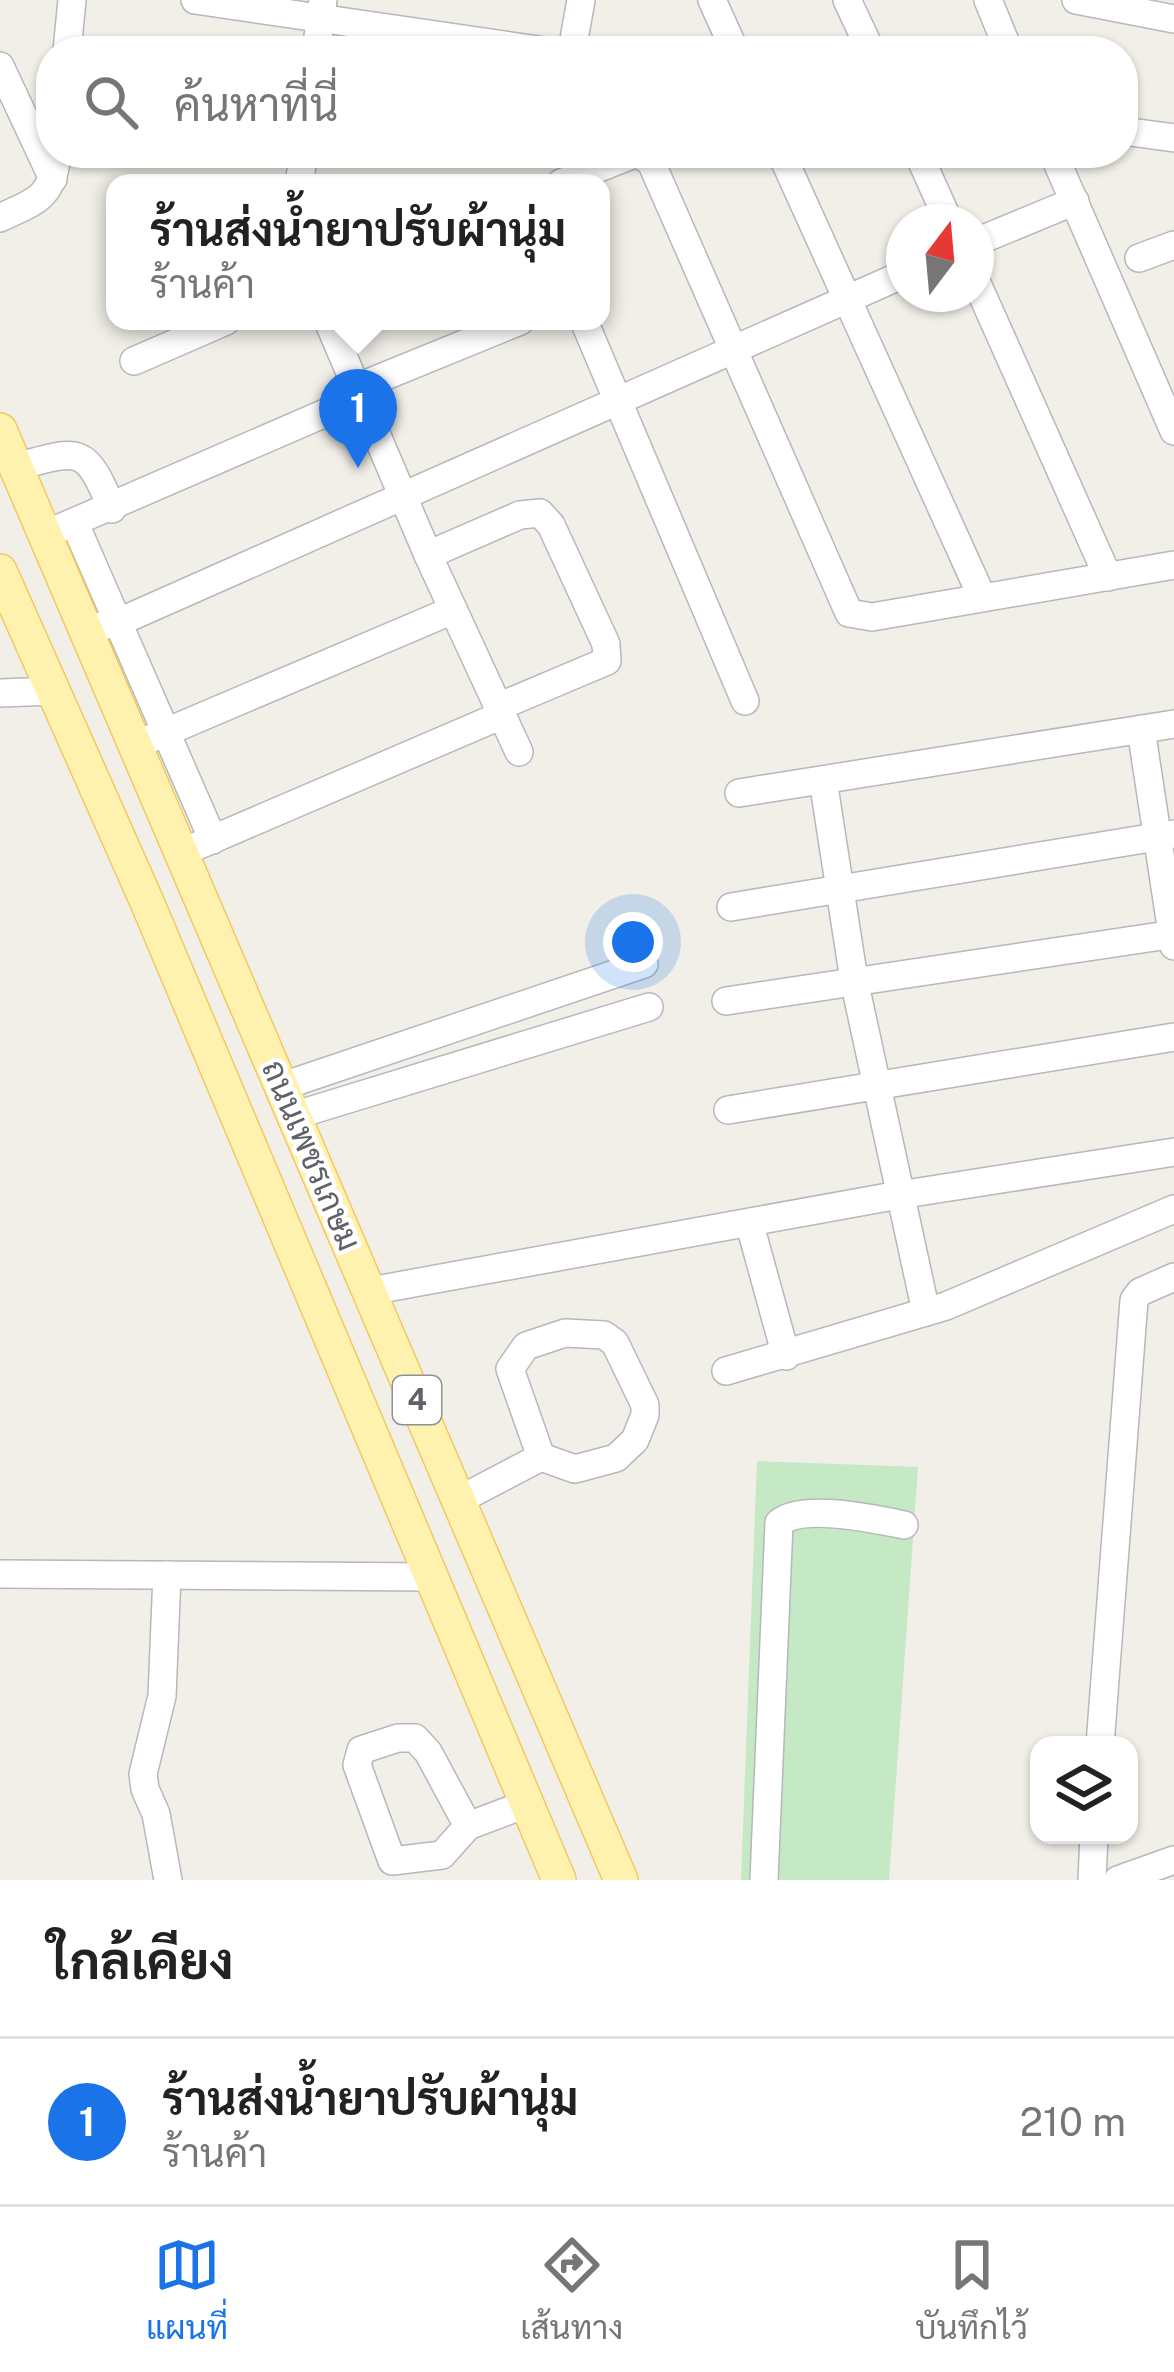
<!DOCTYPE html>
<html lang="th">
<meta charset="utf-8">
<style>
:root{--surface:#fff;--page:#f6f6f6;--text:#222;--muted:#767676;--line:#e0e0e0;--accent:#1a73e8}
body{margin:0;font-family:"Public Sans",Sarabun,sans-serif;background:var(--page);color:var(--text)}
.controls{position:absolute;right:36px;bottom:36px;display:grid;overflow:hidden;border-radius:24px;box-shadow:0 3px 9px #0004}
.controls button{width:108px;height:108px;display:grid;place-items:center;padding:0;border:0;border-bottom:3px solid var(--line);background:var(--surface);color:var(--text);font:60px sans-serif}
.compass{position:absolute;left:886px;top:204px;width:108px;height:108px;border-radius:50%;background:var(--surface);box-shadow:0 3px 9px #0004;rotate:16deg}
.you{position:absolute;left:633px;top:942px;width:42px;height:42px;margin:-30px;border:9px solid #fff;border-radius:50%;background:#1a73e8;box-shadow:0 0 0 18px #1a73e833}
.badge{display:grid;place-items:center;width:78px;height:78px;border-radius:50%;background:var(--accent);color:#fff;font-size:39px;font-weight:700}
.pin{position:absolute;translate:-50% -99px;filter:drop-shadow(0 3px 6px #0008)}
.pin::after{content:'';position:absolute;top:63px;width:42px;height:36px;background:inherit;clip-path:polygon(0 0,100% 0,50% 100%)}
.popup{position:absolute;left:106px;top:174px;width:504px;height:156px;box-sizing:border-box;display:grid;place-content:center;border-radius:24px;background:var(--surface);filter:drop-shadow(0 3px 9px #0005);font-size:39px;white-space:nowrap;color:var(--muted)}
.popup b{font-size:45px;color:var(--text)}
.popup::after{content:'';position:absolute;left:50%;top:100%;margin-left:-24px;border:24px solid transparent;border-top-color:var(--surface)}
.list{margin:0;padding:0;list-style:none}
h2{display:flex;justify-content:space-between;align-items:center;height:156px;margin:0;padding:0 48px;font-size:51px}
h2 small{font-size:39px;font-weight:400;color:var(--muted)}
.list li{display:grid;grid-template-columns:78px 1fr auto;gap:36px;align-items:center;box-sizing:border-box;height:168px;padding:0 48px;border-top:3px solid var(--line)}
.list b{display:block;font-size:45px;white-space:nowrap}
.list p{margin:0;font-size:39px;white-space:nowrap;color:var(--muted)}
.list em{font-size:39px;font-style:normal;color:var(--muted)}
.icon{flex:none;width:66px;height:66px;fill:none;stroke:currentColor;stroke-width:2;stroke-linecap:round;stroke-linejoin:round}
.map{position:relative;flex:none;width:1174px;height:1880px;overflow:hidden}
.search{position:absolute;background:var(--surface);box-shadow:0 3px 9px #0004;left:36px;right:36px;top:36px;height:132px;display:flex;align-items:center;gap:30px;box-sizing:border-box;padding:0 42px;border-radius:48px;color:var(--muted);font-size:45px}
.sheet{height:324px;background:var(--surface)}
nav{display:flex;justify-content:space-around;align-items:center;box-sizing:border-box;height:168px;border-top:3px solid var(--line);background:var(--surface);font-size:33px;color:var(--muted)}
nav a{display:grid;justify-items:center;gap:6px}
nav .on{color:var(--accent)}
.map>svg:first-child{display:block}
.green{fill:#c5e8c5}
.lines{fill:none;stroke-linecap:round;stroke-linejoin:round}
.minor-casing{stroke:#b5b8bc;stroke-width:30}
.major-casing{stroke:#f2c960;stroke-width:36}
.minor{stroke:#fff;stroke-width:27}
.major{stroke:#fff2af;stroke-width:33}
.labels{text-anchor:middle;stroke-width:9;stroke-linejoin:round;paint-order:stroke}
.shield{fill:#fff;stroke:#8f9295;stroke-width:3}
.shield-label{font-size:30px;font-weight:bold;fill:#5f6368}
.street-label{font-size:33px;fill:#5f6368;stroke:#fff}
</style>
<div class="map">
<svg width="1174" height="1880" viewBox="0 0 1174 1880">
<rect width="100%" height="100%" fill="#f1efe8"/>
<!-- green -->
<polygon class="green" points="757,1461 918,1467 889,1880 741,1880"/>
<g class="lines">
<defs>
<g id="minor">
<polyline points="195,0 545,51"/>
<polyline points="712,0 735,51"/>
<polyline points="847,0 871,51"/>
<polyline points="988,0 1009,51"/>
<polyline points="1076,0 1174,19"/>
<polyline points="67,51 72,0"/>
<polyline points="316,51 323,0"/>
<polyline points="565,51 573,45 581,0"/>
<polyline points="0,66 53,179"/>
<polyline points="1123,131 1174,138"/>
<polyline points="781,153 982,597"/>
<polyline points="918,153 949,222"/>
<polyline points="1053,153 1174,431"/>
<polyline points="299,183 304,153"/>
<polyline points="561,183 637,153 651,162 849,613 872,617 1174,565"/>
<path d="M0,218C32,202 49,201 56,163"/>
<polyline points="976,242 1075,201"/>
<polyline points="1139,258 1174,245"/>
<polyline points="976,281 1108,577"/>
<polyline points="328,321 428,555 519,752"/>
<polyline points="584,321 745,701"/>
<polyline points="134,361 226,321"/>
<polyline points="356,388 520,321"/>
<path d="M16,467C80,449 86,445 112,509"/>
<polyline points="75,524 213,840"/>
<polyline points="60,528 360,398"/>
<polyline points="428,555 520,515 540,513 551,525 606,644 607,661 498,707"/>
<polyline points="88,629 119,622 904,274"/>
<polyline points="0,693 54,691"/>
<polyline points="1141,729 1174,946"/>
<polyline points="152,738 453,610"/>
<polyline points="823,780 854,980 926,1312"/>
<polyline points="739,793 1174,724"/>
<polyline points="183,852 502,715"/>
<polyline points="731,907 1174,834"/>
<polyline points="726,1001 1174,934"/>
<polyline points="283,1086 644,964"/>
<polyline points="728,1110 1174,1037"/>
<polyline points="296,1115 649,1007"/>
<polyline points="750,1225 786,1356"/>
<polyline points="370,1291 899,1195 1174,1152"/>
<polygon points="565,1333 604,1335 615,1343 645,1405 645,1415 635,1440 616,1458 575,1469 541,1457 510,1369 526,1346"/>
<polyline points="726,1371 946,1306 1174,1209"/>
<polyline points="459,1500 541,1457"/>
<polyline points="0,1574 431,1577"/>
<polyline points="167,1575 162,1696 143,1774 145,1789 156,1814 168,1880"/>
<polyline points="1100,1745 1134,1300 1140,1292 1174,1277"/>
<polyline points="468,1826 428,1752 415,1738 398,1738 361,1750 357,1765 392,1861 442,1855 468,1826 526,1804"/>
<path d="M764,1880L779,1523C802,1503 875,1519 904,1525"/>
<polyline points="1092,1880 1094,1835"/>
<polyline points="1118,1880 1174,1860"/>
</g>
<g id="major">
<polyline points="0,430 621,1880"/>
<polyline points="0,571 147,902 559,1880"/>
</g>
</defs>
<!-- minor casing -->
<use href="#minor" class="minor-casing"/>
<!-- major casing -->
<use href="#major" class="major-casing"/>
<!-- minor -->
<use href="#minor" class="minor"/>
<!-- major -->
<use href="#major" class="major"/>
</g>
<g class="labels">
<!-- shield labels -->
<rect class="shield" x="393" y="1376" width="48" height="48" rx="9"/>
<g class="shield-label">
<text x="417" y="1410">4</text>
</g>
<!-- street labels -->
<g class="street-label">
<text transform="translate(312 1155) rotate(67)" y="12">ถนนเพชรเกษม</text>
</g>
</g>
</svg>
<div class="controls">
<button><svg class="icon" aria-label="layers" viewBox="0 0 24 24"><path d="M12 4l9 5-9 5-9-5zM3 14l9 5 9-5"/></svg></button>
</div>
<svg class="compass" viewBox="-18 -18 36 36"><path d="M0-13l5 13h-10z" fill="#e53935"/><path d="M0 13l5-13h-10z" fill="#767676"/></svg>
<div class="you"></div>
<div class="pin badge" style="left:358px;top:468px">1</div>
<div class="popup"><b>ร้านส่งน้ำยาปรับผ้านุ่ม</b>ร้านค้า</div>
<div class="search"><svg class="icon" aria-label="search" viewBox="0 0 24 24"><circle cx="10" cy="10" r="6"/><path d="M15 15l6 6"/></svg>ค้นหาที่นี่</div>
</div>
<section class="sheet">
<h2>ใกล้เคียง<small></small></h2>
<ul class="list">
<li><span class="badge">1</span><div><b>ร้านส่งน้ำยาปรับผ้านุ่ม</b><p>ร้านค้า</p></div><em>210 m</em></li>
</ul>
</section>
<nav>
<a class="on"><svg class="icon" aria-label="map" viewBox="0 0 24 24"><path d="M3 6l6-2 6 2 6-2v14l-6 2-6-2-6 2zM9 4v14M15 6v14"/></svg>แผนที่</a>
<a><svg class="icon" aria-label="directions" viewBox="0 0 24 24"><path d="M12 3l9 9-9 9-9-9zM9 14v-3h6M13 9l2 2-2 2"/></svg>เส้นทาง</a>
<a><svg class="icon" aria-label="saved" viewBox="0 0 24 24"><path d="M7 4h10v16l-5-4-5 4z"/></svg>บันทึกไว้</a>
</nav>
